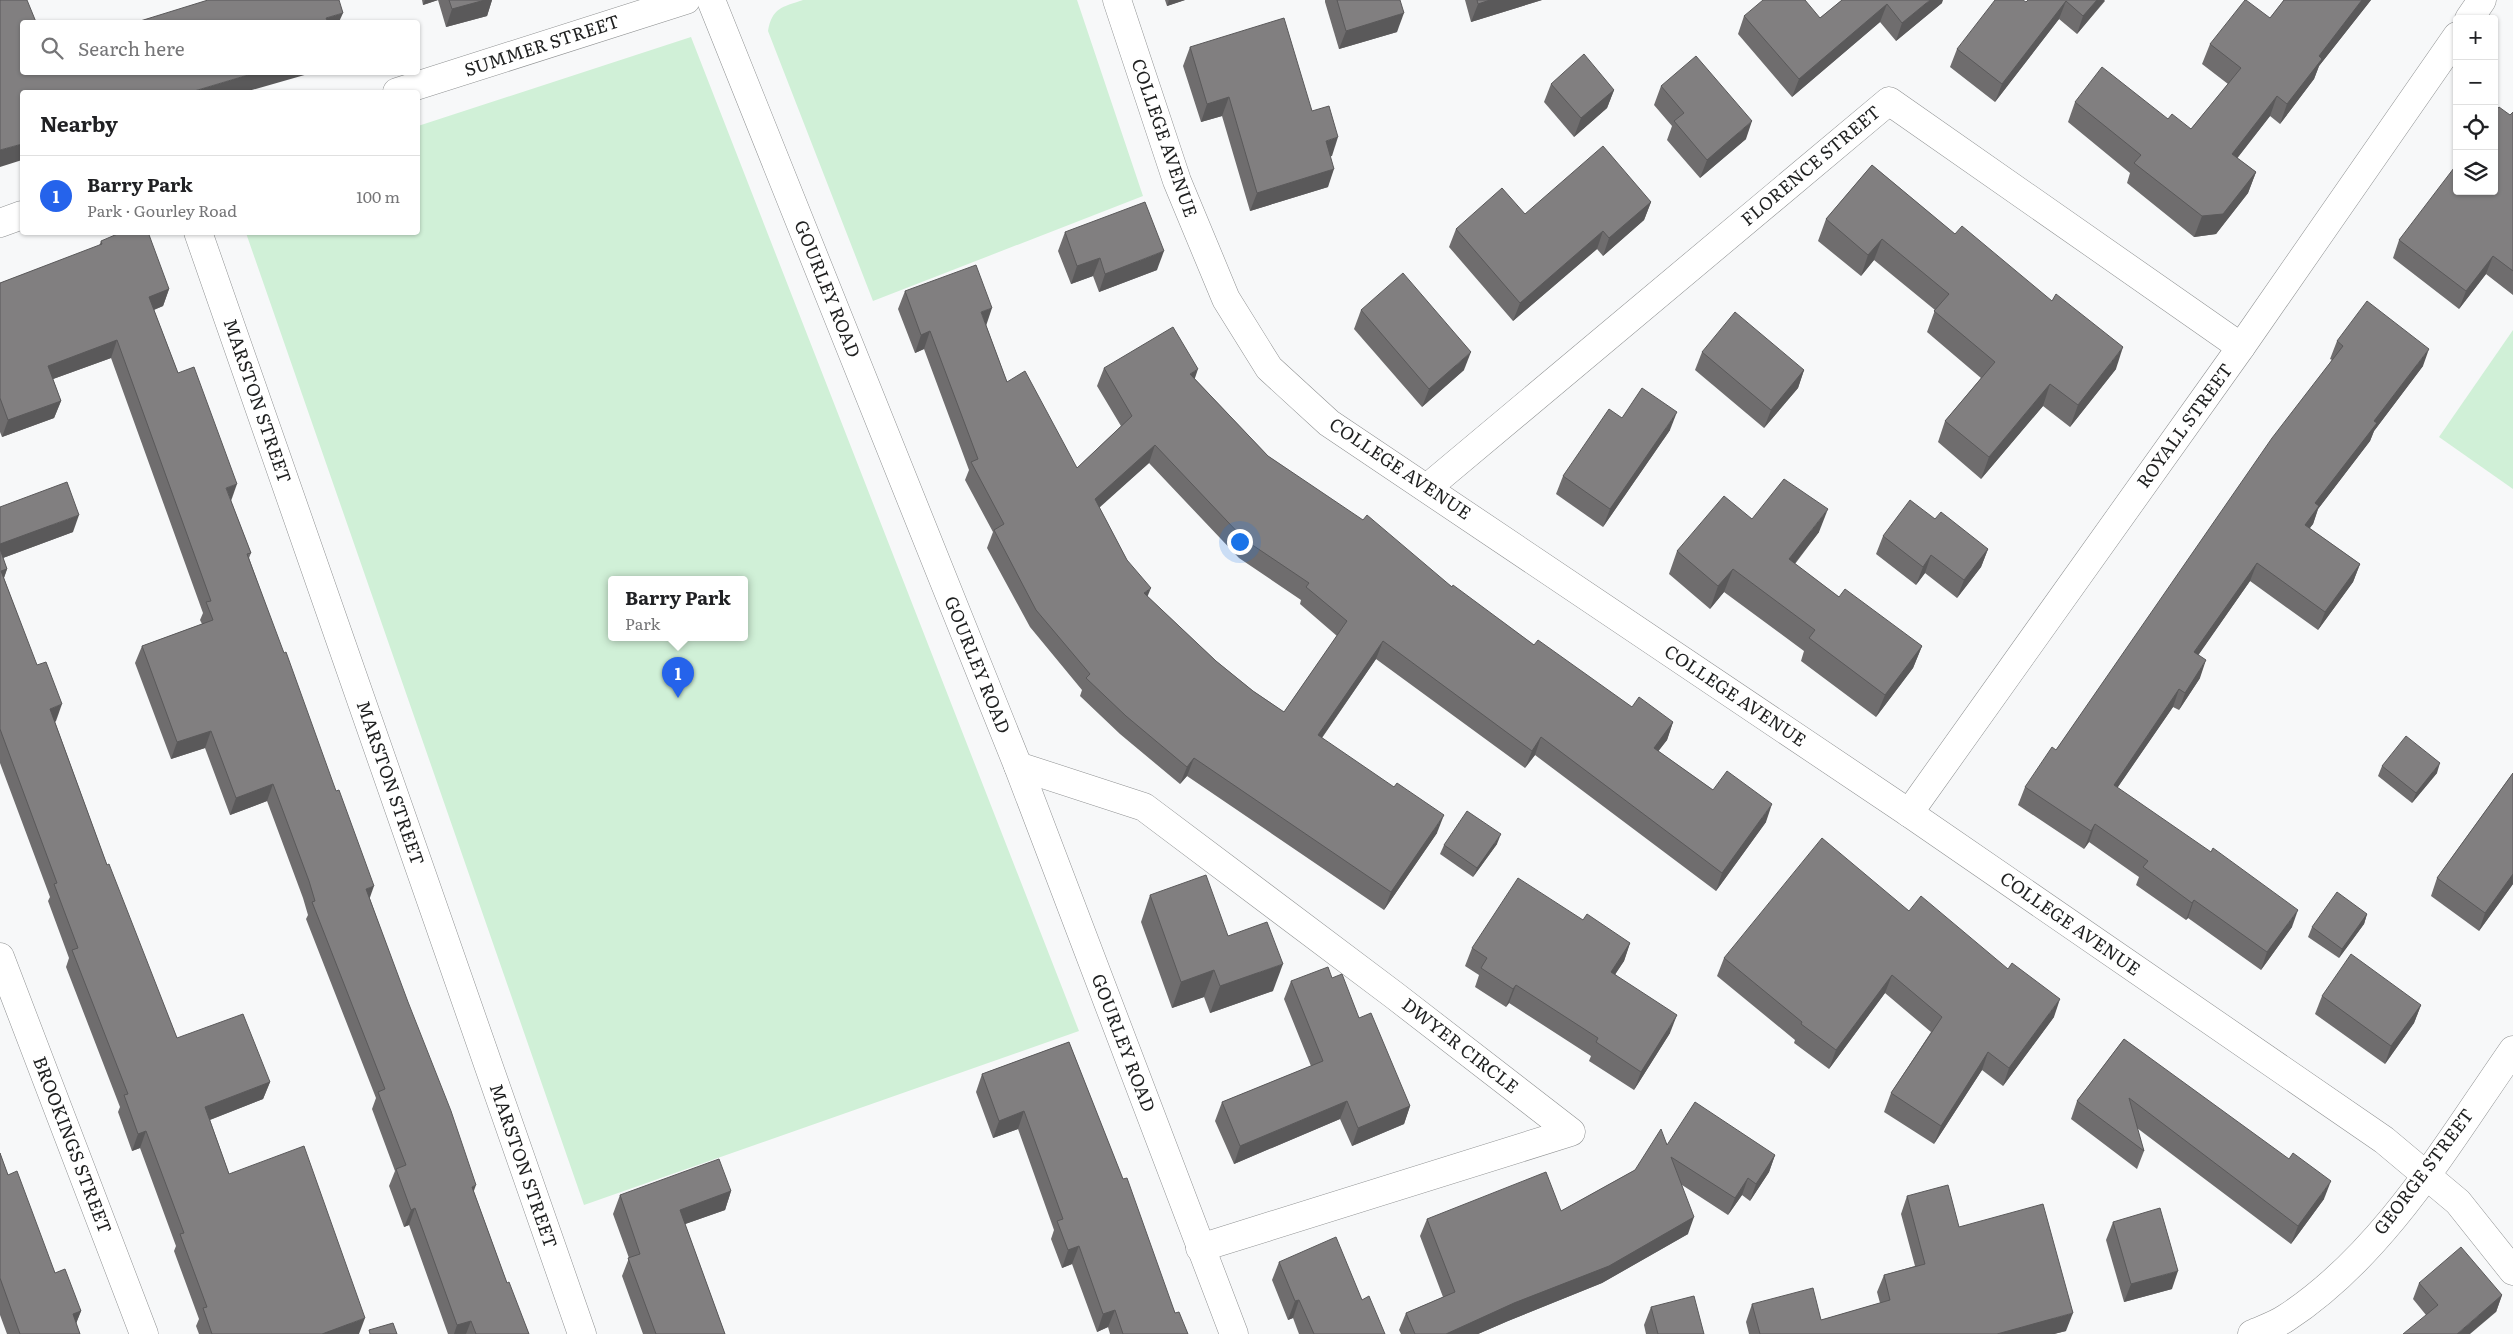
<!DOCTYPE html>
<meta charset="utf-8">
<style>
:root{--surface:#fff;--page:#f2f2f2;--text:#202124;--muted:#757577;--line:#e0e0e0;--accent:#2563eb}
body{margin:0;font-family:Literata,serif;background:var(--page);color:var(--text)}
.controls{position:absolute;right:15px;top:15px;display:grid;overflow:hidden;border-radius:5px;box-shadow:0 1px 4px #0004}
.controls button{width:45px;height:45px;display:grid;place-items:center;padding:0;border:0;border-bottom:1px solid var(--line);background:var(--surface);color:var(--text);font:25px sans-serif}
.you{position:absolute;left:1239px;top:541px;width:18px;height:18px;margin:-12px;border:4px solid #fff;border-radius:50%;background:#1a73e8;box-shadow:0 0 0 8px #1a73e833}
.badge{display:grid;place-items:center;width:32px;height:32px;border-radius:50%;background:var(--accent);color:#fff;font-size:16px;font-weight:700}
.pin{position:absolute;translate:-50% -41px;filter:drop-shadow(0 1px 2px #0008)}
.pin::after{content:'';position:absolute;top:26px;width:18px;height:15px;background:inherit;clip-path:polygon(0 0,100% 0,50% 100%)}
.popup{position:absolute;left:608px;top:576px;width:140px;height:65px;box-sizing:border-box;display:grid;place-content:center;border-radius:5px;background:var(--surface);filter:drop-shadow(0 1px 4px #0005);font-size:16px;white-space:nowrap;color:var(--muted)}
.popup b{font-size:19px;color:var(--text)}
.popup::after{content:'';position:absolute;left:50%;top:100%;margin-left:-10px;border:10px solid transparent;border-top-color:var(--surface)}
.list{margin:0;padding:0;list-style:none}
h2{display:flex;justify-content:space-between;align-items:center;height:65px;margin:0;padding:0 20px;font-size:21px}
h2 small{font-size:16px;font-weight:400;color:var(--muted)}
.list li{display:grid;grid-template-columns:32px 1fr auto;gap:15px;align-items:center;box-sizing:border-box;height:80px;padding:0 20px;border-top:1px solid var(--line)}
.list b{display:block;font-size:19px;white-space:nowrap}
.list p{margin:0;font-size:16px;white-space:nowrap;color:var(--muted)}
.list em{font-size:16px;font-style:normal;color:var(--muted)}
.icon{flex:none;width:28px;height:28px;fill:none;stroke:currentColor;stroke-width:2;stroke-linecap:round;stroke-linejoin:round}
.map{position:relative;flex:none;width:2513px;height:1334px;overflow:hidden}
.search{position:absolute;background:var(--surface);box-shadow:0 1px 4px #0004;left:20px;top:20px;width:400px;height:55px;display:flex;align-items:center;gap:12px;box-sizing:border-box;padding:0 18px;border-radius:5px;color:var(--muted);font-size:19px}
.panel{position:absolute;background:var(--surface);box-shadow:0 1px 4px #0004;left:20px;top:90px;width:400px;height:145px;border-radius:5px}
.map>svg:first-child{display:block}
.green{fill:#d0f0d7;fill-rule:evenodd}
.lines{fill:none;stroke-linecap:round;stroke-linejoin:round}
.minor-casing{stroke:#8f9192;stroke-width:29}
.tertiary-casing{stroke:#8f9192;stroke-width:29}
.minor{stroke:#fff;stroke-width:28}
.tertiary{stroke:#fff;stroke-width:28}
.wall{fill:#6f6d6e;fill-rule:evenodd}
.shaded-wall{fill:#5a595a}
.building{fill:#817f80;stroke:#5a595a;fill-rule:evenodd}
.labels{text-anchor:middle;stroke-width:4;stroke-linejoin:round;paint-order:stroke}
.street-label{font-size:18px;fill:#1f2020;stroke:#fff}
</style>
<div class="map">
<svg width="2513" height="1334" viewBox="0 0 2513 1334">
<rect width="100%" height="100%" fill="#f7f8f9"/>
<!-- green -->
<g class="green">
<path d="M803,0H1077L1143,196L873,301L768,31C772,8 782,7 803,0Z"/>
<path d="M691,37L1079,1031L584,1205L246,233L418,232V126ZM744,579V637H612V579Z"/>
<polygon points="2513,330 2513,489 2439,437"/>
</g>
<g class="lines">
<defs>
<g id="minor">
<polyline points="711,0 1018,766 1234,1334"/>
<polyline points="2469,19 2482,0"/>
<polyline points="198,232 582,1334"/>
<polyline points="1427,488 1889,101 2241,347"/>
<polyline points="1018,766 1144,807 1394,995 1571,1132 1200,1248"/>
<polyline points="1909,813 2241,347 2457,36"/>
<polyline points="0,957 144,1334"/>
</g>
<g id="tertiary">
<polyline points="1117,0 1177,181 1226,299 1269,368 1329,423 1909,813 2384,1140 2458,1202 2513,1271"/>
<polyline points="397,92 686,0"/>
<polyline points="0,223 22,215"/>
<path d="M2252,1334C2263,1329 2276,1325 2286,1318C2383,1255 2448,1143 2513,1050"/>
</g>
</defs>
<!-- minor casing -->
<use href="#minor" class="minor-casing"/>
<!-- tertiary casing -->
<use href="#tertiary" class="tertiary-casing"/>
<!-- minor -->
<use href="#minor" class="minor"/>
<!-- tertiary -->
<use href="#tertiary" class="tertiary"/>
</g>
<!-- wall -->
<g class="wall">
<polygon points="422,0 492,0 487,16 446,27 438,0 423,5"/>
<polygon points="1165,0 1185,0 1167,6"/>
<polygon points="1325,0 1400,0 1397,32 1339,49 1325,2"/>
<polygon points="1465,0 1542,0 1471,22"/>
<polygon points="1842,0 1942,3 1896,41 1880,22 1792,97 1738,34 1744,16 1820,18"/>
<polygon points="2028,0 2105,1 2077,34 2059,19 1995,102 1950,67 1957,49 2026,2"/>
<polygon points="2284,0 2371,0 2319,66 2314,79 2280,124 2270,116 2237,158 2256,172 2248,193 2216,234 2194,237 2127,183 2130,173 2068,122 2075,102 2168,119 2191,129 2228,84 2202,64 2210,44 2270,18"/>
<polygon points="1190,47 1312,111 1332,156 1330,156 1328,187 1250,211 1222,116 1201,122 1183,66"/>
<polygon points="1551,84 1614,90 1607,108 1574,137 1544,102"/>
<polygon points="1661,86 1746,139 1700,178 1667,140 1672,126 1654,105"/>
<polygon points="2513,112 2513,295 2486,274 2459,309 2393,258 2399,240"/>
<polygon points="1872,165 2116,369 2070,427 2043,406 1981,479 1938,442 1945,421 1981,378 1927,332 1935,310 1874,260 1861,276 1818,241 1826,219"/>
<polygon points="1651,202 1644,220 1603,256 1597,249 1513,321 1449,247 1456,229 1525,214"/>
<polygon points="1065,232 1157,270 1099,292 1093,276 1071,284 1058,251"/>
<polygon points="101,241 169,289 163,306 154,310 178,373 231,501 251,553 249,558 474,1192 507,1283 529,1334 448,1334 409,1225 404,1227 389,1186 395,1171 372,1109 376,1098 306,919 308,915 303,898 267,801 230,815 205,748 171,759 135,663 142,646 202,624 200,620 203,613 111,358 53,379 61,401 54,418 2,437 0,432 0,283 99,246"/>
<path d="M905,291L986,325L1007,382L1077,468L1121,426L1097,386L1104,368L1195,379L1268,456L1534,645L1632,707L1673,722L1667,740L1658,751L1713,790L1766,822L1716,891L1535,755L1525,768L1376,659L1322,738L1437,833L1384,910L1187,776L1180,784L1120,734L1080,696L1082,690L1030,627L987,548L993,532L965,480L969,470L924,349L915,353L898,309ZM1149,463L1239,558L1301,600L1300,604L1337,636L1284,712L1253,691L1216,661L1147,596L1127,560L1099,507Z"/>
<polygon points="1361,310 1464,370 1422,407 1354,329"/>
<polygon points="2337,341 2423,366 2374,431 2370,441 2318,509 2313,524 2309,528 2360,564 2353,582 2318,630 2250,581 2198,655 2200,678 2179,710 2173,707 2117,788 2292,927 2261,970 2188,918 2186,920 2136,885 2139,877 2089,842 2084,849 2018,805 2025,787 2056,750 2332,360 2330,359"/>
<polygon points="1702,352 1804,370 1798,388 1764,428 1695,370"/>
<polygon points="1622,418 1670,430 1603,527 1556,494 1563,476"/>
<polygon points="0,507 73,532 3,558 7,569 4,578 56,721 55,722 107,865 177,1038 270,1082 263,1099 210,1120 229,1174 359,1334 199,1334 196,1326 199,1319 174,1251 176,1246 140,1148 132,1151 118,1112 120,1107 66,967 69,958 48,901 50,897 0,763"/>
<polygon points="1752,519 1819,532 1795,564 1839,597 1922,646 1913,668 1876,717 1801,661 1804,651 1724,592 1710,609 1669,574 1677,551"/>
<polygon points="1935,519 1988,549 1981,567 1957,598 1925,573 1916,585 1876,554 1883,536"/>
<polygon points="2382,766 2437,773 2412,803 2378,776"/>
<polygon points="2513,773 2513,884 2479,931 2431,896 2437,878"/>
<polygon points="1497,844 1473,877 1440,854 1444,845"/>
<polygon points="1150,895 1228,936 1273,991 1210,1013 1204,997 1172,1008 1141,922"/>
<polygon points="1909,911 2054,1017 2003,1086 1982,1070 1934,1144 1884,1112 1891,1093 1931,1032 1885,993 1829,1069 1794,1043 1795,1040 1717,976 1724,958"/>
<polygon points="2367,914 2364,924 2339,958 2308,937 2312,927"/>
<polygon points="1583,920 1630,943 1624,961 1615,974 1670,1033 1634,1090 1589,1061 1591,1056 1509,1003 1506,1007 1475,987 1479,975 1465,966 1472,948"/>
<polygon points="1332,978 1359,1018 1410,1106 1404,1124 1352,1146 1340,1119 1234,1164 1215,1121 1222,1102 1311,1066 1284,999 1291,981"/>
<polygon points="2322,996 2421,1005 2414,1023 2385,1064 2315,1014"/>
<polygon points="2124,1039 2324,1199 2291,1244 2137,1128 2144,1151 2137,1169 2071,1119 2077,1101"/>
<polygon points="1069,1042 1175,1313 1188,1334 1110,1334 1108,1327 1097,1332 1072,1264 1062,1268 1051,1239 1054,1230 1018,1129 993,1138 976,1092 982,1074"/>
<polygon points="1667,1145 1775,1155 1769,1172 1750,1201 1742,1195 1728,1215 1682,1185 1688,1234 1602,1283 1508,1321 1478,1334 1401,1334 1399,1330 1406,1313 1443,1297 1420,1236 1427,1219 1561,1211 1635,1170"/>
<polygon points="0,1153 8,1175 55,1273 81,1311 76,1323 80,1334 7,1334 0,1315"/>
<polygon points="731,1191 725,1210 685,1224 725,1334 643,1334 622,1276 629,1258 613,1214 620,1195"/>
<polygon points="1907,1196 1959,1227 2066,1331 2054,1334 1749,1334 1746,1322 1752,1304 1821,1320 1880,1303 1877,1292 1884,1275 1915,1266 1901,1214"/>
<polygon points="2113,1222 2172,1289 2124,1302 2106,1240"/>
<polygon points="1279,1262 1362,1300 1385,1334 1299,1334 1293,1318 1288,1320 1272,1280"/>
<polygon points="2419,1283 2502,1295 2496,1312 2426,1315 2413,1299"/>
<polygon points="1651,1307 1704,1334 1646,1334 1644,1325"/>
</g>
<!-- shaded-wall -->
<g class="shaded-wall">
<polygon points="425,0 438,0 423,5"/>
<polygon points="485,0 492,0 487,16 446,27 452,9"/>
<polygon points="1169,0 1185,0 1167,6"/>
<polygon points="1490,0 1542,0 1471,22 1478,4"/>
<polygon points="1930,0 1943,0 1942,3 1896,41 1902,23"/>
<polygon points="2097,0 2105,0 2077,34 2083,16"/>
<polygon points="2362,0 2371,0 2319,66 2314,79 2280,124 2287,104 2319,56"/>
<polygon points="2066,1 2059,19 1995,102 2002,84"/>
<polygon points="1887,4 1880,22 1792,97 1799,79"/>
<polygon points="343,13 339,22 325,22 326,18"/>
<polygon points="1404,13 1397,32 1339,49 1346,31"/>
<polygon points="258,72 315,72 245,92 190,92 191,92"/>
<polygon points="1614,90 1607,108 1574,137 1581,118"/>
<polygon points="2277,96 2270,116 2225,174 2232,154"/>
<polygon points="1229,97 1222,116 1201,122 1207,104"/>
<polygon points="1752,121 1746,139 1700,178 1707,160"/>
<polygon points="1338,137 1332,156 1319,159 1326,141"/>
<polygon points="22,144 22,160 0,167 0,150"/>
<polygon points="1334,169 1328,187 1250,211 1257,193"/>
<polygon points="2256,172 2248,193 2216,234 2194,237 2202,216"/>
<polygon points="1651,202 1644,220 1603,256 1609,238"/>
<polygon points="1603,231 1597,249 1513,321 1520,303"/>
<polygon points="1882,239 1874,260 1861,276 1868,255"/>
<polygon points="1164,251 1157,270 1099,292 1105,274"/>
<polygon points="2493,256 2486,274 2459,309 2466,291"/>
<polygon points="1100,258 1093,276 1071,284 1077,266"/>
<polygon points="169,289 163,306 143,314 149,297"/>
<polygon points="992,308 986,326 981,312"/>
<polygon points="930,331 924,349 915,353 921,335"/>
<polygon points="117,340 111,358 42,383 48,366"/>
<polygon points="2123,347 2116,369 2070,427 2078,405"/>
<polygon points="2429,349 2423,366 2374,431 2370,441 2318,509 2313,524 2299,543 2305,525 2315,503 2374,421"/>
<polygon points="1471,352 1464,370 1422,407 1429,389"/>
<polygon points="1198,369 1192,387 1190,374"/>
<polygon points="1804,370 1798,388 1764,428 1771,410"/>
<polygon points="2050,384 2043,406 1981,479 1989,457"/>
<polygon points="61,401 54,418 2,437 8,420"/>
<polygon points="1677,412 1670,430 1603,527 1610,509"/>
<polygon points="1155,445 1149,463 1089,517 1095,499"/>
<polygon points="237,484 231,501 226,488"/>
<polygon points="1828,509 1819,532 1780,582 1789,559"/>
<polygon points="79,515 73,532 0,559 0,544"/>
<polygon points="1988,549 1981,567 1957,598 1964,580"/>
<polygon points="1931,555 1925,573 1916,585 1923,567"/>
<polygon points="2257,563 2250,581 2188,670 2194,652"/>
<polygon points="2360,564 2353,582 2318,630 2325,612"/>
<polygon points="7,569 1,586 1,571"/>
<polygon points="1733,569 1724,592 1710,609 1718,586"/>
<polygon points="1151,588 1144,605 1144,593"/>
<polygon points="1383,641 1376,659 1311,753 1318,735"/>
<polygon points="1922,646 1913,668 1876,717 1885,695"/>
<polygon points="2206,660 2200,678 2179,710 2185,693"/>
<polygon points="2179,689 2173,707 2107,803 2114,785"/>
<polygon points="62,704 56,721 44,726 50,709"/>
<polygon points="1673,722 1667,740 1647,766 1654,748"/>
<polygon points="211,731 205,748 171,759 177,742"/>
<polygon points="1541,737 1535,755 1525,768 1532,751"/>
<polygon points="1194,758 1187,776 1180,784 1187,767"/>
<polygon points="2440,763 2437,773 2412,803 2416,793"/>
<polygon points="273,784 267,801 230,815 236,798"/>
<polygon points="1772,804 1766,822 1716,891 1722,873"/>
<polygon points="1444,815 1437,833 1384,910 1391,892"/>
<polygon points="2095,824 2089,842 2084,849 2091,831"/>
<polygon points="1501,834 1497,844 1473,877 1477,868"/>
<polygon points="2513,874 2513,884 2479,931 2485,913"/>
<polygon points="374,886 368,903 366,889"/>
<polygon points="2194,900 2188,918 2186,920 2192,903"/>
<polygon points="2298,910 2292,927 2261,970 2267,952"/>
<polygon points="2367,914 2364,924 2339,958 2342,949"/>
<polygon points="1630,943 1624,961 1605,990 1611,972"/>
<polygon points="1283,964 1273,991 1210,1013 1220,986"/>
<polygon points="1214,970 1204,997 1172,1008 1181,982"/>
<polygon points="1892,975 1885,993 1829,1069 1836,1050"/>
<polygon points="1516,985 1509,1003 1506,1007 1513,989"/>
<polygon points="2060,999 2054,1017 2003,1086 2009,1068"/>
<polygon points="2421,1005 2414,1023 2385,1064 2391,1046"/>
<polygon points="1677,1015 1670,1033 1634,1090 1641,1072"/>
<polygon points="1988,1052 1982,1070 1934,1144 1941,1126"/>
<polygon points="270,1082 263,1099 199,1124 205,1107"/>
<polygon points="1347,1101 1340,1119 1234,1164 1240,1146"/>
<polygon points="1410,1106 1404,1124 1352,1146 1358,1128"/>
<polygon points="1024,1111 1018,1129 993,1138 999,1121"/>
<polygon points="146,1131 140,1148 132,1151 138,1134"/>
<polygon points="1775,1155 1769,1172 1750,1201 1756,1184"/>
<polygon points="1748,1178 1742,1195 1728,1215 1735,1198"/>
<polygon points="2331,1181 2324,1199 2291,1244 2298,1226"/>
<polygon points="476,1185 470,1202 472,1187"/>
<polygon points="731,1191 725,1210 674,1228 680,1210"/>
<polygon points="415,1208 409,1225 404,1227 411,1210"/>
<polygon points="1694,1217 1688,1234 1602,1283 1508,1321 1478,1334 1446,1334"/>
<polygon points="1079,1246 1072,1264 1062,1268 1068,1250"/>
<polygon points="2178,1271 2172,1289 2124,1302 2131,1284"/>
<polygon points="2502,1295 2496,1312 2470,1334 2457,1334"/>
<polygon points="1299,1300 1293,1318 1288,1320 1295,1301"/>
<polygon points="1115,1310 1108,1327 1097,1332 1103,1314"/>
<polygon points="81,1311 74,1329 73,1314"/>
<polygon points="2073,1313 2066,1331 2054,1334 1997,1334"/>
<polygon points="365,1318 359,1334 322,1334"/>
<polygon points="471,1321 466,1334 454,1334 457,1325"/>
</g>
<!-- building -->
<g class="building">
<polygon points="0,0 27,0 36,22 22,22 22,72 258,72 191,92 22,92 22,144 0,150"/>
<polygon points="208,0 339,0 343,13 326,18 328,22 137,22"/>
<polygon points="449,0 485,0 452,9"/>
<polygon points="1337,0 1400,0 1404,13 1346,31"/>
<polygon points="1477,0 1490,0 1478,4"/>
<polygon points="1763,0 1805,0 1820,18 1842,0 1930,0 1902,23 1887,4 1799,79 1744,16"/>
<polygon points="1995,0 2023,0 2026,2 2028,0 2097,0 2083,16 2066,1 2002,84 1957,49"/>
<polygon points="2245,0 2246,0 2270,18 2284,0 2362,0 2319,56 2322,59 2287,104 2277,96 2232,154 2256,172 2223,214 2202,216 2134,163 2141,155 2075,102 2102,67 2168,119 2172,114 2191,129 2241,68 2210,44"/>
<polygon points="1284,18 1312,111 1329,106 1338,137 1326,141 1334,169 1257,193 1229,97 1207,104 1190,47"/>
<polygon points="1584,54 1614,90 1581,118 1551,84"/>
<polygon points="1696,56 1752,121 1707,160 1674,121 1684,113 1661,86"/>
<polygon points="2499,107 2510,115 2513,112 2513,271 2493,256 2466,291 2399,240 2457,164 2457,191 2494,191 2494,113"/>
<polygon points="1603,146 1651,202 1609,238 1603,231 1520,303 1456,229 1502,188 1525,214"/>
<polygon points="1872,165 1955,234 1962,226 2052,301 2056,294 2123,347 2078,405 2050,384 1989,457 1945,421 1995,362 1934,311 1949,294 1882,239 1868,255 1826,219"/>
<polygon points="1145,202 1164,251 1105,274 1100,258 1077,266 1065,232"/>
<polygon points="122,232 148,232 169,289 149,297 178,373 194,367 237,484 226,488 251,553 247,554 284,653 286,652 336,791 339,790 374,886 366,889 408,1002 451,1111 476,1185 472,1187 507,1283 509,1282 529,1334 476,1334 471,1321 457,1325 415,1208 411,1210 396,1169 406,1165 378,1092 385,1089 312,902 315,901 309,881 273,784 236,798 211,731 177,742 142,646 213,620 206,602 211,601 117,340 48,366 61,401 8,420 0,398 0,283 102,244 101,241"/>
<path d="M976,265L992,308L981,312L1007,382L1025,371L1077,468L1132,416L1104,368L1173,327L1198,369L1190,374L1268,456L1363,520L1367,515L1452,587L1453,585L1534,645L1538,640L1632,707L1639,697L1673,722L1654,748L1713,790L1727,771L1772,804L1722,873L1541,737L1532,751L1383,641L1318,735L1394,787L1397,783L1444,815L1391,892L1194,758L1187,767L1126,716L1086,678L1090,674L1036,610L994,530L1004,524L971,462L978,459L930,331L921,335L905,291ZM1155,445L1245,540L1309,583L1306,587L1347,621L1284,712L1253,691L1216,661L1144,593L1151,588L1127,560L1095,499Z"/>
<polygon points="1403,273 1471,352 1429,389 1361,310"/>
<polygon points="2367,301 2429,349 2374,421 2377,423 2315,503 2319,506 2305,525 2360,564 2325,612 2257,563 2194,652 2206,660 2185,693 2179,689 2114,785 2211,852 2213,848 2298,910 2267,952 2194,900 2192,903 2143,867 2148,861 2095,824 2091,831 2025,787 2052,747 2056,750 2272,438 2343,346 2337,341"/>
<polygon points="1735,312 1804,370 1771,410 1702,352"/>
<polygon points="1642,388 1677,412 1610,509 1563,476 1609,409 1622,418"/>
<polygon points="1784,479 1828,509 1789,559 1839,597 1845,589 1922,646 1885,695 1809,638 1815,630 1733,569 1718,586 1677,551 1724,496 1752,519"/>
<polygon points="67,482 79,515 0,544 0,507"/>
<polygon points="1910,500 1935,519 1941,512 1988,549 1964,580 1931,555 1923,567 1883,536"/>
<polygon points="0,549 7,569 1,571 37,665 46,662 62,704 50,709 107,865 109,864 177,1038 243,1014 270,1082 205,1107 229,1174 304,1146 365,1318 322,1334 212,1334 203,1308 207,1307 180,1234 184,1233 146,1131 138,1134 124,1095 128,1094 72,950 78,948 54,884 57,883 0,729"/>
<polygon points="2406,736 2440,763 2416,793 2382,766"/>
<polygon points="2513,773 2513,874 2485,913 2437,878"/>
<polygon points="1467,811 1501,834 1477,868 1444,845"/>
<polygon points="1822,838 1909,911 1921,896 2008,969 2012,963 2060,999 2009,1068 1988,1052 1941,1126 1891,1093 1942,1017 1892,975 1836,1050 1801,1024 1802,1022 1724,958"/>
<polygon points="1206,875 1228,936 1267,922 1283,964 1220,986 1214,970 1181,982 1150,895"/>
<polygon points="1518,878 1583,920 1587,914 1630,943 1611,972 1677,1015 1641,1072 1596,1042 1598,1038 1516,985 1513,989 1481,968 1487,958 1472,948"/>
<polygon points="2337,892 2367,914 2342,949 2312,927"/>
<polygon points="2351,954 2421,1005 2391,1046 2322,996"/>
<polygon points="1328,967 1332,978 1342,974 1359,1018 1371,1013 1410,1106 1358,1128 1347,1101 1240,1146 1222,1102 1323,1061 1291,981"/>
<polygon points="2124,1039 2289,1159 2293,1153 2331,1181 2298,1226 2129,1098 2144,1151 2077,1101"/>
<polygon points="1069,1042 1123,1179 1127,1178 1175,1313 1179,1312 1188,1334 1123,1334 1115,1310 1103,1314 1079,1246 1068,1250 1057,1221 1063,1219 1024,1111 999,1121 982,1074"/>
<polygon points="1695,1102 1775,1155 1756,1184 1748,1178 1735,1198 1671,1157 1694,1217 1609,1266 1514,1303 1446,1334 1415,1334 1406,1313 1455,1292 1427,1219 1546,1172 1561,1211 1635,1170 1661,1129 1667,1145"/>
<polygon points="0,1153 8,1175 17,1171 55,1273 65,1269 81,1311 73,1314 80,1334 20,1334 0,1278"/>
<polygon points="719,1159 731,1191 680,1210 725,1334 656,1334 628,1258 640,1254 620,1195"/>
<polygon points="1948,1185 1959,1227 2043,1204 2073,1313 1997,1334 1760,1334 1752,1304 1813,1288 1821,1320 1890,1300 1884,1275 1925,1264 1907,1196"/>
<polygon points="2160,1208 2178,1271 2131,1284 2113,1222"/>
<polygon points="1336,1237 1362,1300 1369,1296 1385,1334 1314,1334 1299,1300 1295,1301 1279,1262"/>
<polygon points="2461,1247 2502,1295 2457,1334 2403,1334 2438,1305 2419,1283"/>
<polygon points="1694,1296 1704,1334 1658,1334 1651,1307"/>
<polygon points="393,1323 397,1334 370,1334 369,1330"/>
</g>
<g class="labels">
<!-- street labels -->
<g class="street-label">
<text transform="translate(542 46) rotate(-18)" y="6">SUMMER STREET</text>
<text transform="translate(1164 138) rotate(71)" y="6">COLLEGE AVENUE</text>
<text transform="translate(1811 166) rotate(-40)" y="6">FLORENCE STREET</text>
<text transform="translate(827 289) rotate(68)" y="6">GOURLEY ROAD</text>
<text transform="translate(257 401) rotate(71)" y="6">MARSTON STREET</text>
<text transform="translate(2185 426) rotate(-54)" y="6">ROYALL STREET</text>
<text transform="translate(1400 469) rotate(34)" y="6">COLLEGE AVENUE</text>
<text transform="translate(977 665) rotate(68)" y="6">GOURLEY ROAD</text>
<text transform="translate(1735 696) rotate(34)" y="6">COLLEGE AVENUE</text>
<text transform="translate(390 783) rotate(71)" y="6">MARSTON STREET</text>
<text transform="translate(2070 924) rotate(35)" y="6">COLLEGE AVENUE</text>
<text transform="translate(1123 1043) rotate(69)" y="6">GOURLEY ROAD</text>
<text transform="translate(1460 1046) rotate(38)" y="6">DWYER CIRCLE</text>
<text transform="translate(72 1145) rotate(69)" y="6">BROOKINGS STREET</text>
<text transform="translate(523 1166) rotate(71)" y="6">MARSTON STREET</text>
<text transform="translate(2424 1172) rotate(-53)" y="6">GEORGE STREET</text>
</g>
</g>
</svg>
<div class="controls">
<button>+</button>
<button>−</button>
<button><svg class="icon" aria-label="locate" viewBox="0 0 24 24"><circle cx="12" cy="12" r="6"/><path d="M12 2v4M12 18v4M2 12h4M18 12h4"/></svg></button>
<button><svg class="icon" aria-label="layers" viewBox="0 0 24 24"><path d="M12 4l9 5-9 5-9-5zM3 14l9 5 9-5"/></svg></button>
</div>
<div class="you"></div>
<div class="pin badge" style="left:678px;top:698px">1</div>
<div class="popup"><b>Barry Park</b>Park</div>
<div class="search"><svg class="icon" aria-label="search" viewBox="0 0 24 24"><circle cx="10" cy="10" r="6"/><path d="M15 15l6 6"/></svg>Search here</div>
<section class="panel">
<h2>Nearby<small></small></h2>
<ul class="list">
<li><span class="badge">1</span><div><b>Barry Park</b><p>Park · Gourley Road</p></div><em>100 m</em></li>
</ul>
</section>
</div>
